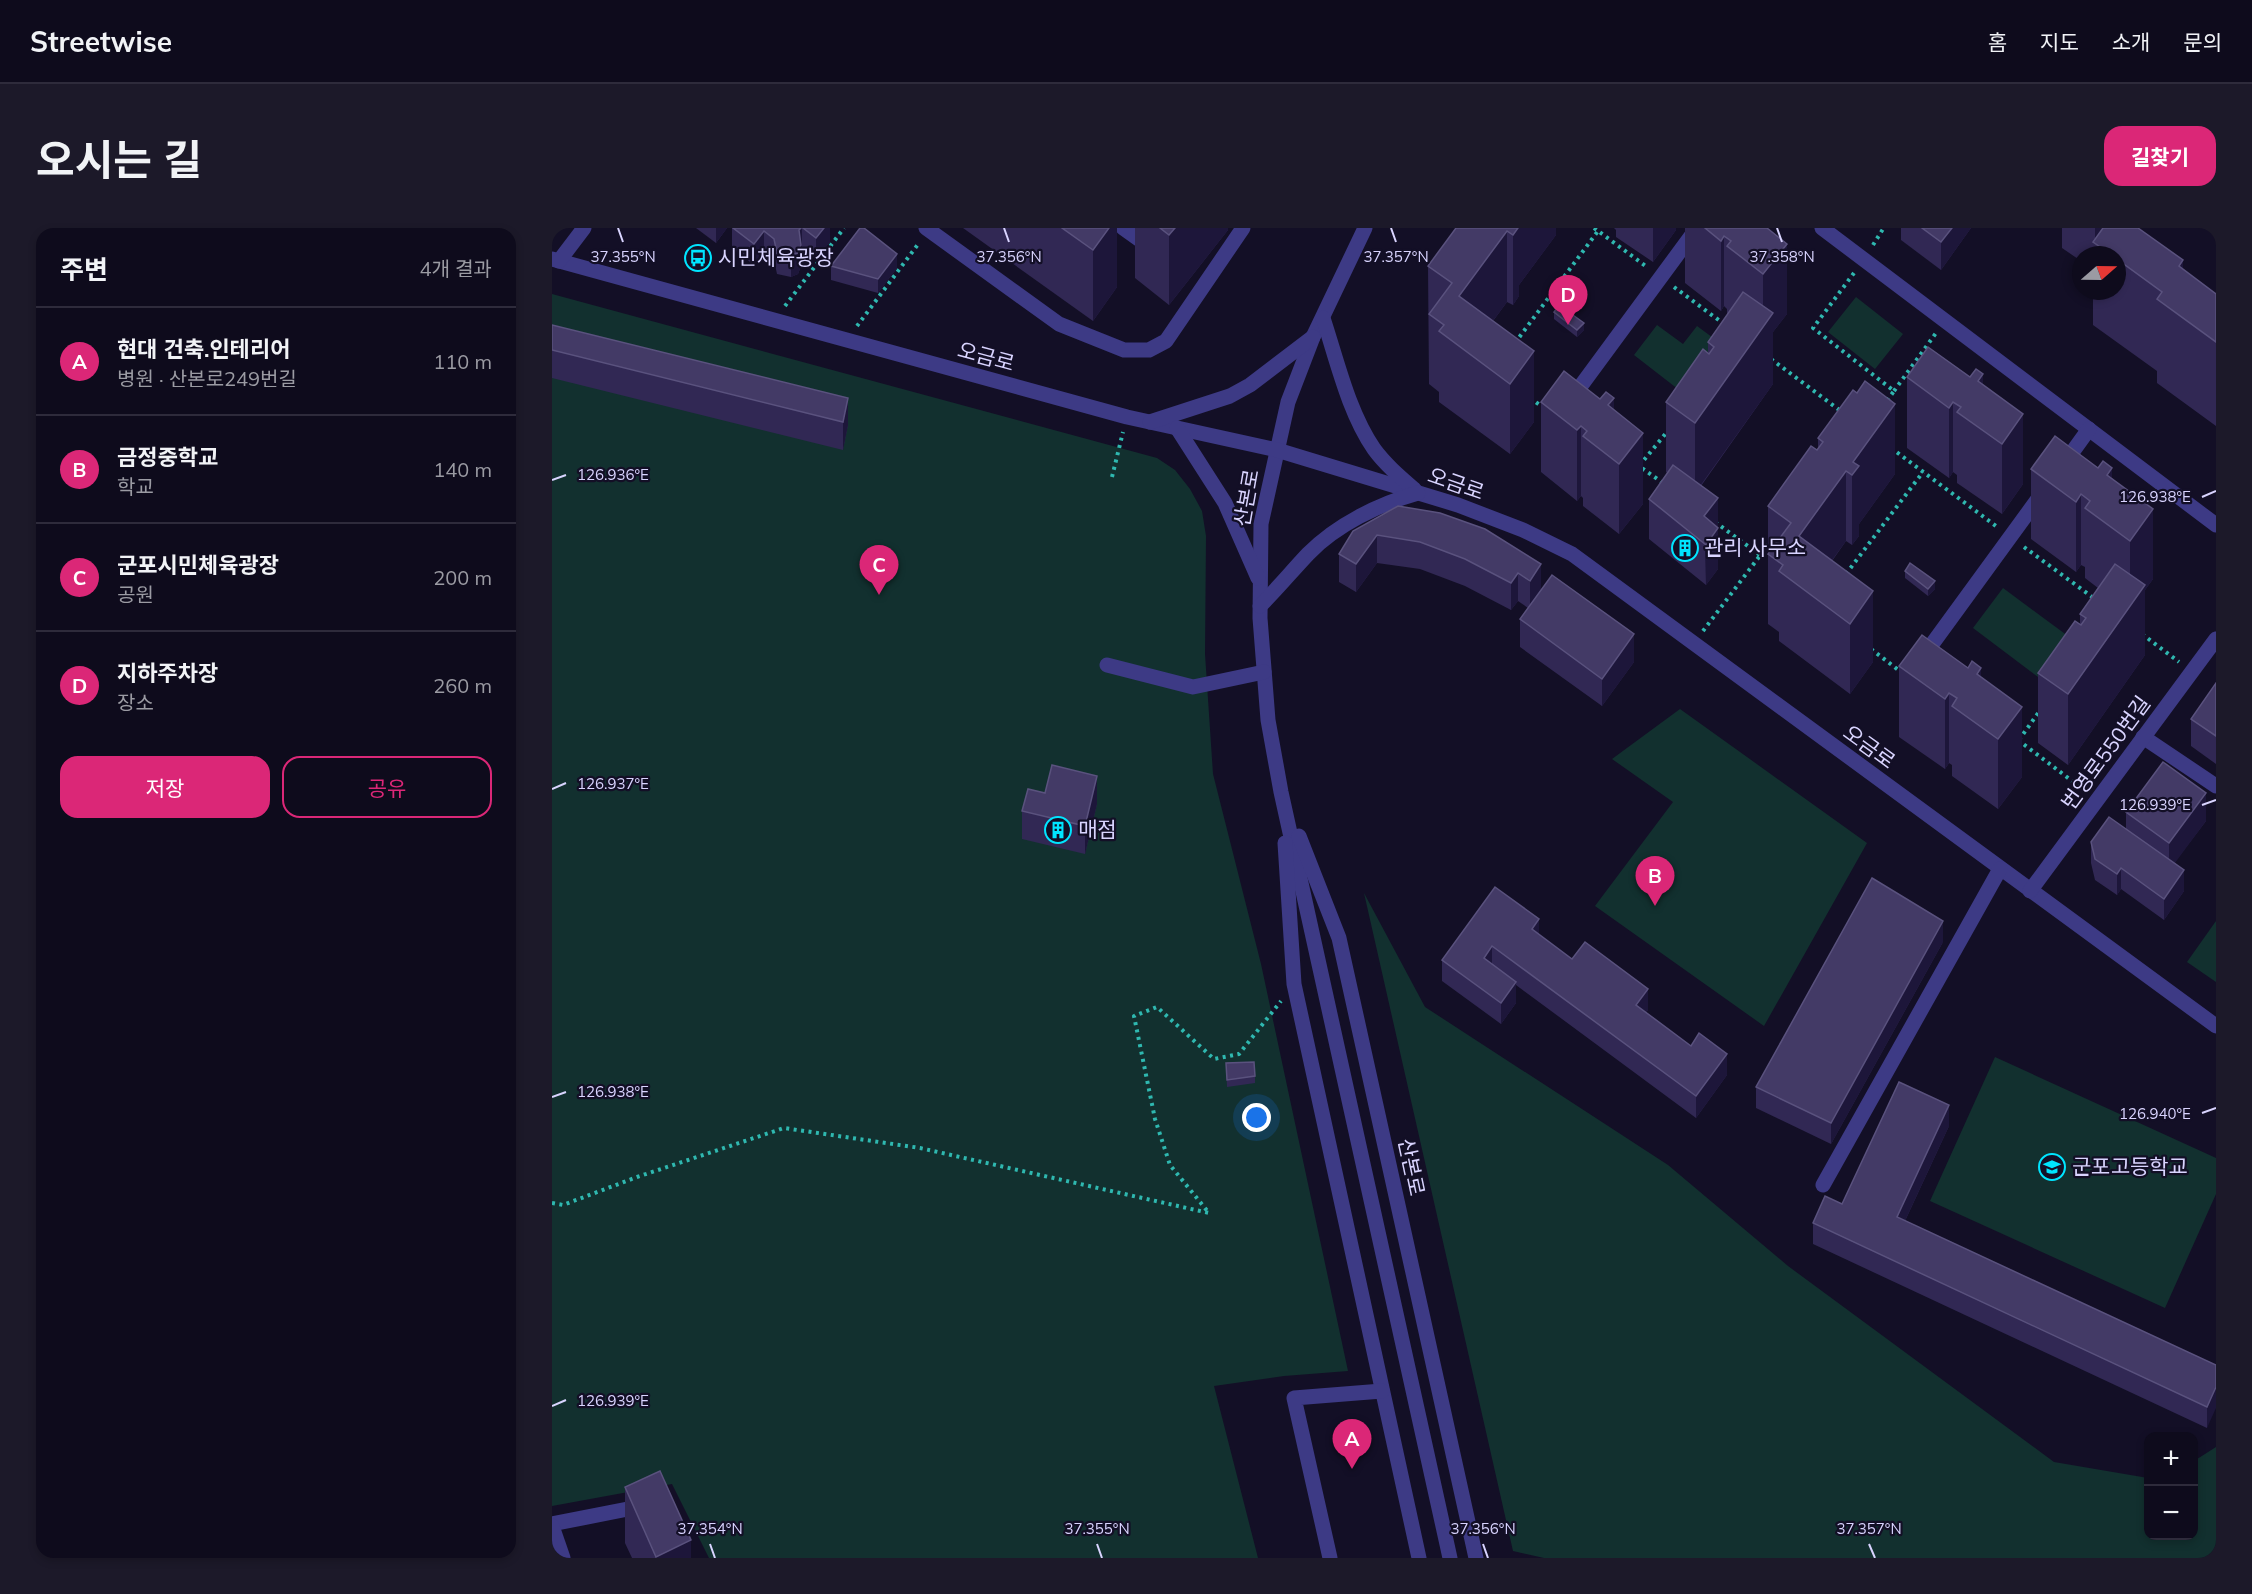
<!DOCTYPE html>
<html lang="ko">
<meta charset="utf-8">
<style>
:root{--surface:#0e0b1c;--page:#1c1929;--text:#f1f3f6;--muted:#9b9ba3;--line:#2e2b3b;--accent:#db2777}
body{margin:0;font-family:Mulish,"Noto Sans KR",sans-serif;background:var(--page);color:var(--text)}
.controls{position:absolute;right:18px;bottom:18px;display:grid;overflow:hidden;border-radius:12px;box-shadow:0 3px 9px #0003}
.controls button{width:54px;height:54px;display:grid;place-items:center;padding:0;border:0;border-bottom:2px solid var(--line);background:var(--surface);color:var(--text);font:30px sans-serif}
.compass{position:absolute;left:1520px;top:18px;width:54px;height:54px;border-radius:50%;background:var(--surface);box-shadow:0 3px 9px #0003;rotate:70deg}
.you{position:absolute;left:705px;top:890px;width:21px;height:21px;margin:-15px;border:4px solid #fff;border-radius:50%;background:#1a73e8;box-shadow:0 0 0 9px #1a73e833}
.badge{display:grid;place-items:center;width:39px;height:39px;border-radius:50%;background:var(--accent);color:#fff;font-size:20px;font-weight:700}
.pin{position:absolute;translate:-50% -50px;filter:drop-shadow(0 2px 3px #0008)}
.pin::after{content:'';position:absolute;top:32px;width:21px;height:18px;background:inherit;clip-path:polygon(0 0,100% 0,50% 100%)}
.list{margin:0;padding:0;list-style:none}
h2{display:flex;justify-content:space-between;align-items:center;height:78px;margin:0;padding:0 24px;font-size:26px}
h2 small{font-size:20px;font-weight:400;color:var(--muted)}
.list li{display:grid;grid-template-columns:39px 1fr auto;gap:18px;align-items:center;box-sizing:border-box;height:108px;padding:0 24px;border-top:2px solid var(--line)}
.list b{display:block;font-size:22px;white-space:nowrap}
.list p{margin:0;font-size:20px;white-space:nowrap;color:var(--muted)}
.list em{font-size:20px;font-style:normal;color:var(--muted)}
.actions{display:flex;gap:12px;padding:18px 24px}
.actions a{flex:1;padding:14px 0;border:2px solid var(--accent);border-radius:18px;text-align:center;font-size:21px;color:var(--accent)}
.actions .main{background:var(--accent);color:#fff}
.map{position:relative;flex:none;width:1664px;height:1330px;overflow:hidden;border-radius:18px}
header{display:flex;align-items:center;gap:36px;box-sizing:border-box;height:84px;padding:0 30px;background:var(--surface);border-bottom:2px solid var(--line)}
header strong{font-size:28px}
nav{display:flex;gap:33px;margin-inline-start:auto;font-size:21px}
.intro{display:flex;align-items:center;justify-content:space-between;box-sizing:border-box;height:144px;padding:0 36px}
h1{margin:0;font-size:42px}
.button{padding:15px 27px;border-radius:18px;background:var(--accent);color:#fff;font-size:21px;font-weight:700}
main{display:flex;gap:36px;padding:0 36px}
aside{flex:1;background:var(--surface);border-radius:18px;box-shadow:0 3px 9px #0003}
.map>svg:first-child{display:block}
.green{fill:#12302f}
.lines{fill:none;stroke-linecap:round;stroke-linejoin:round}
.path{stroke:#2fb8b0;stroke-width:4;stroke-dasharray:3 4.5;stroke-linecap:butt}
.minor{stroke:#3d3a85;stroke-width:15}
.wall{fill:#312854}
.shaded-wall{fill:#1d163a}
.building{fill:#433a66;stroke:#5a527e;stroke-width:1.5}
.ticks{fill:none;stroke:#d9d4ff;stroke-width:2}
.labels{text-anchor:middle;stroke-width:4.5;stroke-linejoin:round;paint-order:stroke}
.poi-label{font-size:21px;fill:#d9d4ff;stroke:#130f26;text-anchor:start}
.street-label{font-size:21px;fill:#d9d4ff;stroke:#130f26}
.ticks-label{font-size:15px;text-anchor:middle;fill:#d9d4ff;stroke:#130f26;stroke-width:4.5;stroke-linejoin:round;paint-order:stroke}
</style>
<header>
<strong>Streetwise</strong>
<nav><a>홈</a><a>지도</a><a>소개</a><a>문의</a></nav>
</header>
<div class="intro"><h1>오시는 길</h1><a class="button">길찾기</a></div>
<main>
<aside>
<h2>주변<small>4개 결과</small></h2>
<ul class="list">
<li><span class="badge">A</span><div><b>현대 건축.인테리어</b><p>병원 · 산본로249번길</p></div><em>110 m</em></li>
<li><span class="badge">B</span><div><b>금정중학교</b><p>학교</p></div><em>140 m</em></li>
<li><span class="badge">C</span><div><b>군포시민체육광장</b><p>공원</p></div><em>200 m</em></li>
<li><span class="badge">D</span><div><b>지하주차장</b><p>장소</p></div><em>260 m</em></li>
</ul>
<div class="actions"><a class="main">저장</a><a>공유</a></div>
</aside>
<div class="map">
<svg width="1664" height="1330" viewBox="0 0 1664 1330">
<rect width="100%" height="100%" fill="#130f26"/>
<!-- green -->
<g class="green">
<polygon points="0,66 605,230 623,242 638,261 650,283 654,308 653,426 661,546 709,736 796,1143 732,1148 662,1158 706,1330 157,1330 120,1256 0,1278"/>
<polygon points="1304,69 1351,106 1323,141 1276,104"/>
<polygon points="1105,97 1131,116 1145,98 1168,115 1131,165 1082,127"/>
<polygon points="1451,360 1520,411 1490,452 1421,400"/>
<polygon points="1128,481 1315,615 1212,798 1043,678 1121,574 1060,531"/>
<polygon points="812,665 873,779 1116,937 1236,1038 1502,1234 1596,1250 1596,1308 1642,1308 1642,1233 1664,1219 1664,1330 992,1330 961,1323"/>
<polygon points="1664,693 1664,754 1635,734"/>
<polygon points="1443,829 1664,930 1664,966 1613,1080 1378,973"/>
</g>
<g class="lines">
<!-- path -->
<g class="path">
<polyline points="1042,0 1095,39"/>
<polyline points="1321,17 1331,1"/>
<polyline points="1302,45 1261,100 1342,163 1334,174"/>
<polyline points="1122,59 1172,96"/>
<polyline points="233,78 292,0"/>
<polyline points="305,98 367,15"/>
<polyline points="963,115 1046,3"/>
<polyline points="1219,131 1290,184"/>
<polyline points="1342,163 1384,105"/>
<polyline points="978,170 992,180"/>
<polyline points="1339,220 1444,298"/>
<polyline points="560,249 571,204"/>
<polyline points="1111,255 1087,238 1115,204"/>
<polyline points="1163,294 1208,327"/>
<polyline points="1472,319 1543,371"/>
<polyline points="1294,346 1371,244"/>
<polyline points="1151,403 1219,313"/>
<polyline points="1590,406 1627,434"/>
<polyline points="1319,421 1349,444"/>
<polyline points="1466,512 1532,562"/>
<polyline points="1467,512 1489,481"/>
<polyline points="0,975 11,977 85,949 232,900 368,920 657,985 618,937 603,891 582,788 605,779 662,831 687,826 729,773"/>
</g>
<!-- minor -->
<g class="minor">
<polyline points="374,0 507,96 572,122 597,122 614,113 691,0"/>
<polyline points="571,0 592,15 604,0"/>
<polyline points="813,0 761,109 736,174 709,296 708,390 716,492 729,564 898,1330"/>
<polyline points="1270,0 1664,297"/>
<polyline points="0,31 575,189 725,222 906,277 971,302 1020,326 1664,798"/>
<polyline points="7,33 32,0"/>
<path d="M771,90C785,132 796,183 822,221C833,236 847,248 862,261"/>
<polyline points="1028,159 1145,0"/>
<polyline points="598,194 678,168 698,157 761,109"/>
<polyline points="625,200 673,275 706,350"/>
<polyline points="1511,237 1537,201"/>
<path d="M708,378C725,361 740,343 756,326C784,297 827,276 866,265"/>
<polyline points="1378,419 1491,264"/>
<polyline points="555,437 641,459 712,444"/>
<polyline points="1591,509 1664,558"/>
<polyline points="747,608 787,710 924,1330"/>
<polyline points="733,615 742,756 867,1330"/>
<polyline points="1478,663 1664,411"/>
<polyline points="1271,957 1448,641"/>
<polyline points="0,1296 91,1278"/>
<polyline points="0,1298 11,1330"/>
<polyline points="778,1330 742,1170 830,1163"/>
</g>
</g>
<!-- wall -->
<g class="wall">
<polygon points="144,0 175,0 164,15"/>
<polygon points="180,0 278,0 278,14 264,31 250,20 249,21 249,38 246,46 239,49 225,46 222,32 212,24 202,37 180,20"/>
<polygon points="411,0 565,0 565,59 541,93"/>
<polygon points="583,0 676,0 676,2 617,77 583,50"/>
<polygon points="904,0 1004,0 1004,7 967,57 967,68 961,77 955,74 941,93 982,194 958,226 887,174 887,164 877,156 876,38"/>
<polygon points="1062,0 1124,0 1124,2 1101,34 1064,9 1064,2"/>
<polygon points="1133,0 1215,0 1235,86 1221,104 1221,156 1149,258 1166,300 1166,341 1154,357 1097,311 1097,271 1115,245 1114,244 1114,174 1156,125 1156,114 1175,87 1175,81 1172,78 1169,83 1133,55"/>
<polygon points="1349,0 1419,0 1389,42 1349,12"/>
<polygon points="1510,0 1586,0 1631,41 1664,66 1664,198 1605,155 1605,143 1541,97 1541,63 1565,63 1565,27 1529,27 1529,33 1510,20"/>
<polygon points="279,38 345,40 326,65 279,52"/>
<polygon points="1002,84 1032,102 1025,109 1002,91"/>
<polygon points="0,97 296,170 296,197 291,222 0,150"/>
<polygon points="1355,149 1431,157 1471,256 1450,286 1405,255 1405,247 1401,244 1397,250 1355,220"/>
<polygon points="989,174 1062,182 1091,276 1067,306 1031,278 1031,270 1029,268 1025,273 989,244"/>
<polygon points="1266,210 1343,246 1307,296 1307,308 1300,317 1294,313 1280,333 1321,434 1298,466 1227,413 1227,404 1216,396 1216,278 1266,221"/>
<polygon points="1479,241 1560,250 1601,351 1593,362 1593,427 1516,537 1486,515 1486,445 1528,396 1528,386 1546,360 1533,350 1533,339 1529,337 1524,344 1479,311"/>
<polygon points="888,285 1082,434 1050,478 968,419 968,391 976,380 966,373 959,382 913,358 868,341 825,335 804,364 787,354 787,326 801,303"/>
<polygon points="1353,343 1383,361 1376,368 1353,350"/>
<polygon points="1347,438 1429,450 1470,549 1446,581 1400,548 1400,537 1397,535 1393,541 1347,509"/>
<polygon points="1664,455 1664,536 1639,518 1639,491"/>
<polygon points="493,565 545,576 533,626 470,611 470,583"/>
<polygon points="1574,584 1654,593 1622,635 1632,663 1612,692 1569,661 1565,667 1543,652 1539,635 1539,614 1574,601"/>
<polygon points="987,707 1020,731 1096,782 1094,784 1175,847 1144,890 964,757 964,775 949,796 890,753 890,732"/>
<polygon points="1391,714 1279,916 1204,880 1204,859"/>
<polygon points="674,835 703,848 703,855 675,859"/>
<polygon points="1397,898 1353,993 1664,1137 1655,1200 1261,1016 1261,995 1290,976"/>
<polygon points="73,1259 139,1330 80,1330 73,1315"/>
</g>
<!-- shaded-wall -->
<g class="shaded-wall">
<polygon points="164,0 175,0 164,15"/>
<polygon points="249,0 250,0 250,20 249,21 249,38 246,46 239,49 239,28 247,2"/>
<polygon points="272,0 278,0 278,14 264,31 264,10"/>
<polygon points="557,0 565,0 565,59 541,93 541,22"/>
<polygon points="623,0 676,0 676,2 617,77 617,7"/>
<polygon points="962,0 1004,0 1004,7 967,57 967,68 961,77 961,7"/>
<polygon points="1101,0 1124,0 1124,2 1101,34"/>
<polygon points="1400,0 1419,0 1389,42 1389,14"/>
<polygon points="1543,0 1574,0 1543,15"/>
<polygon points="212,3 212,24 202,37 202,16"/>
<polygon points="955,3 955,74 917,125 907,68"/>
<polygon points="1172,8 1172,78 1169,83 1169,13"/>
<polygon points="1235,16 1235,86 1221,104 1221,156 1143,265 1143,195 1211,99 1211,46"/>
<polygon points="345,26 345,40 326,65 326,51"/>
<polygon points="1631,32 1631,90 1627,38"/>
<polygon points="1032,95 1032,102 1025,109 1025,102"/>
<polygon points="982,123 982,194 958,226 958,156"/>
<polygon points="1431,146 1431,203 1426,153"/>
<polygon points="296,170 296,197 291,222 291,194"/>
<polygon points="1062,170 1062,231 1056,177"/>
<polygon points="1401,174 1401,244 1397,250 1397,180"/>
<polygon points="1343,176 1343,246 1307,296 1307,308 1300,317 1300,247 1301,234"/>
<polygon points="1471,186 1471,256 1450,286 1450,216"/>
<polygon points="1029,198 1029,268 1025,273 1025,202"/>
<polygon points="1091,205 1091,276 1067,306 1067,236"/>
<polygon points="1560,240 1560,299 1555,247"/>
<polygon points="1294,243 1294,313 1256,365 1247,308"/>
<polygon points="1529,266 1529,337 1524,344 1524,274"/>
<polygon points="1166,270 1166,341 1154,357 1152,288"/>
<polygon points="1601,281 1601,351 1593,362 1593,427 1516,537 1516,466 1578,379 1578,313"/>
<polygon points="825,307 825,335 804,364 804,336"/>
<polygon points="989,336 989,364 978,381 978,353"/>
<polygon points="966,345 966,373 959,382 959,355"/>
<polygon points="1383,353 1383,361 1376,368 1376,361"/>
<polygon points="1321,363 1321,434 1298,466 1298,396"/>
<polygon points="1082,406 1082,434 1050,478 1050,451"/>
<polygon points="1429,440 1429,499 1425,446"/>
<polygon points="1397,465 1397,535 1393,541 1393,471"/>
<polygon points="1470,479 1470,549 1446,581 1446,511"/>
<polygon points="545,548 545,576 533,626 533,598"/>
<polygon points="1654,565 1654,593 1617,643 1617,615"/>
<polygon points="1569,640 1569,661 1565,667 1565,646"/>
<polygon points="1632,642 1632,663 1612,692 1612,671"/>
<polygon points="987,691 987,712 980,701"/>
<polygon points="1391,693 1391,714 1279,916 1279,895"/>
<polygon points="940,718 940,739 932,730"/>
<polygon points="964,754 964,775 949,796 949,775"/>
<polygon points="1096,761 1096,782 1084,798 1084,777"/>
<polygon points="1175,826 1175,847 1144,890 1144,868"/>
<polygon points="1397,877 1397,898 1345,1010 1345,989"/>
<polygon points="1664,1159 1664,1180 1655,1200 1655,1179"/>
<polygon points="139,1312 139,1330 104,1330 104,1329"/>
</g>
<!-- building -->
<g class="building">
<polygon points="181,0 249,0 247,2 249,17 246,25 239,28 225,25 222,11 212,3 202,16"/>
<polygon points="251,0 272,0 264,10"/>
<polygon points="308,0 312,0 345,26 326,51 279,38"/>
<polygon points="510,0 557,0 541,22"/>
<polygon points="608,0 623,0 617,7"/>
<polygon points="904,0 966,0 961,7 955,3 907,68 982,123 958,156 887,103 892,97 877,86 900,55 876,38"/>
<polygon points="1153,0 1215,0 1235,16 1211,46 1175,18 1179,13 1172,8 1169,13"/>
<polygon points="1370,0 1400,0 1389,14"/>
<polygon points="1551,0 1586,0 1631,32 1627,38 1664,66 1664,114 1605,71 1610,64 1565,31 1565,27 1560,27 1541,14"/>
<polygon points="1191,64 1221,85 1143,195 1114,174 1151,121 1157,126 1162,119 1156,114"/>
<polygon points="1007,77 1032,95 1025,102 1002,84"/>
<polygon points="0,97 296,170 291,194 0,122"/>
<polygon points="1376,119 1418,149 1424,141 1431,146 1426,153 1471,186 1450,216 1405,184 1409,179 1401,174 1397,180 1355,149"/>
<polygon points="1012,143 1048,171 1054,164 1062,170 1056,177 1091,205 1067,236 1031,208 1035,203 1029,198 1025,202 989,174"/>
<polygon points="1313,153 1343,176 1301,234 1307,238 1300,247 1294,243 1247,308 1321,363 1298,396 1227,343 1231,337 1216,326 1239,295 1216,278 1259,218 1265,222 1271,214 1266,210 1301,162 1305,165"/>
<polygon points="1503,208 1546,240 1551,233 1560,240 1555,247 1601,281 1578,313 1533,280 1538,273 1529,266 1524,274 1479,241"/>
<polygon points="1121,237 1166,270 1152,288 1166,300 1154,317 1097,271"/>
<polygon points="846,278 888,285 933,301 989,336 978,353 966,345 959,355 913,331 868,314 825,307 804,336 787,326 801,303"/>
<polygon points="1358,335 1383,353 1376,361 1353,343"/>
<polygon points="1563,336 1593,357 1516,466 1486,445 1523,393 1529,397 1534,390 1528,386"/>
<polygon points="1000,347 1082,406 1050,451 968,391"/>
<polygon points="1370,407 1416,440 1420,433 1429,440 1425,446 1470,479 1446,511 1400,478 1405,470 1397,465 1393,471 1347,438"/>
<polygon points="1664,455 1664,508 1639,491"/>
<polygon points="1611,534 1654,565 1617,615 1574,584"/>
<polygon points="500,537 545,548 533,598 470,583 476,561 493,565"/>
<polygon points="1557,589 1632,642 1612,671 1569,640 1565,646 1543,631 1539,614"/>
<polygon points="1320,650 1391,693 1279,895 1204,859"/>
<polygon points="943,659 987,691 980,701 1020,731 1033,714 1096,761 1084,777 1139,818 1147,805 1175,826 1144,868 940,718 932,730 964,754 949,775 890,732"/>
<polygon points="702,834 703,848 675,852 674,835"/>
<polygon points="1347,854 1397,877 1345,989 1664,1137 1664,1159 1655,1179 1261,995 1273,968 1290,976"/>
<polygon points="108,1243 139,1312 104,1329 73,1259"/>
</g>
<!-- ticks -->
<path class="ticks" d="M66,0L71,14M452,0L457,14M839,0L844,14M1225,0L1230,14M0,252L14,247M1650,269L1664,263M0,561L14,555M1650,577L1664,572M0,869L14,864M1650,885L1664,880M0,1178L14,1172M158,1316L163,1330M545,1316L550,1330M931,1316L936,1330M1317,1316L1323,1330"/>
<!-- icons -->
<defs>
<symbol id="bus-ring" viewBox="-11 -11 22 22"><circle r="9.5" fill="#130f26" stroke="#00e5ff" stroke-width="1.5"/><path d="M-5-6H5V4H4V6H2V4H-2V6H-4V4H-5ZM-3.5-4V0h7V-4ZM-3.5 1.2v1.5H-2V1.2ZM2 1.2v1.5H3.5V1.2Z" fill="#00e5ff"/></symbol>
<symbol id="building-ring" viewBox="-11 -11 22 22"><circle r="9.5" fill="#130f26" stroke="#00e5ff" stroke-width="1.5"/><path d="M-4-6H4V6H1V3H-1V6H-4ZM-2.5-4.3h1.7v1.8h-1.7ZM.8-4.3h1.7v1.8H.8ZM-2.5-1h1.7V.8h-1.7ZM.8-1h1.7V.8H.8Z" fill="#00e5ff"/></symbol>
<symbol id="school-ring" viewBox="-11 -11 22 22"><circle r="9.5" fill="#130f26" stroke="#00e5ff" stroke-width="1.5"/><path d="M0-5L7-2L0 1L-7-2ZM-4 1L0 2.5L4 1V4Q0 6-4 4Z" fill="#00e5ff"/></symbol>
</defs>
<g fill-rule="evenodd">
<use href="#bus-ring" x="131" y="15" width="30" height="30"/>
<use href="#building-ring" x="1118" y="305" width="30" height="30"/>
<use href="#building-ring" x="491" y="587" width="30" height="30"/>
<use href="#school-ring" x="1485" y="924" width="30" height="30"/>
</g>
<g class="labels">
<!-- poi labels -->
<g class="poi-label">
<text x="166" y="37">시민체육광장</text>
<text x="1152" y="327">관리 사무소</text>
<text x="526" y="609">매점</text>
<text x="1520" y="946">군포고등학교</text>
</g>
<!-- street labels -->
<g class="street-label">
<text transform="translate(434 129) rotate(15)" y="7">오금로</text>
<text transform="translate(904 256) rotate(19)" y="7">오금로</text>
<text transform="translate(695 270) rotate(-80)" y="7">산본로</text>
<text transform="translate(1317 519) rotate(36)" y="7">오금로</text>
<text transform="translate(1554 525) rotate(-54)" y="7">번영로550번길</text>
<text transform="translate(859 939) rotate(78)" y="7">산본로</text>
</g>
</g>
<g class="ticks-label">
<text x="71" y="34">37.355°N</text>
<text x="457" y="34">37.356°N</text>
<text x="844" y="34">37.357°N</text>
<text x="1230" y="34">37.358°N</text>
<text x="61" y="252">126.936°E</text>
<text x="1603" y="274">126.938°E</text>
<text x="61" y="561">126.937°E</text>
<text x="1603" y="582">126.939°E</text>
<text x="61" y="869">126.938°E</text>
<text x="1603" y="891">126.940°E</text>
<text x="61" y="1178">126.939°E</text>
<text x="158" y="1306">37.354°N</text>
<text x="545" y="1306">37.355°N</text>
<text x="931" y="1306">37.356°N</text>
<text x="1317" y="1306">37.357°N</text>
</g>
</svg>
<div class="controls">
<button>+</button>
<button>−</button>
</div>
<svg class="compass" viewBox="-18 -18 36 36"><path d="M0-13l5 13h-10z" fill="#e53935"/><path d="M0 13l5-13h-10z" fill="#9b9ba3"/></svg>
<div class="you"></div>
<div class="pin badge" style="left:800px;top:1241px">A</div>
<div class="pin badge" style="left:1103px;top:678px">B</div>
<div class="pin badge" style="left:327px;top:367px">C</div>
<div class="pin badge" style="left:1016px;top:97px">D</div>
</div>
</main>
